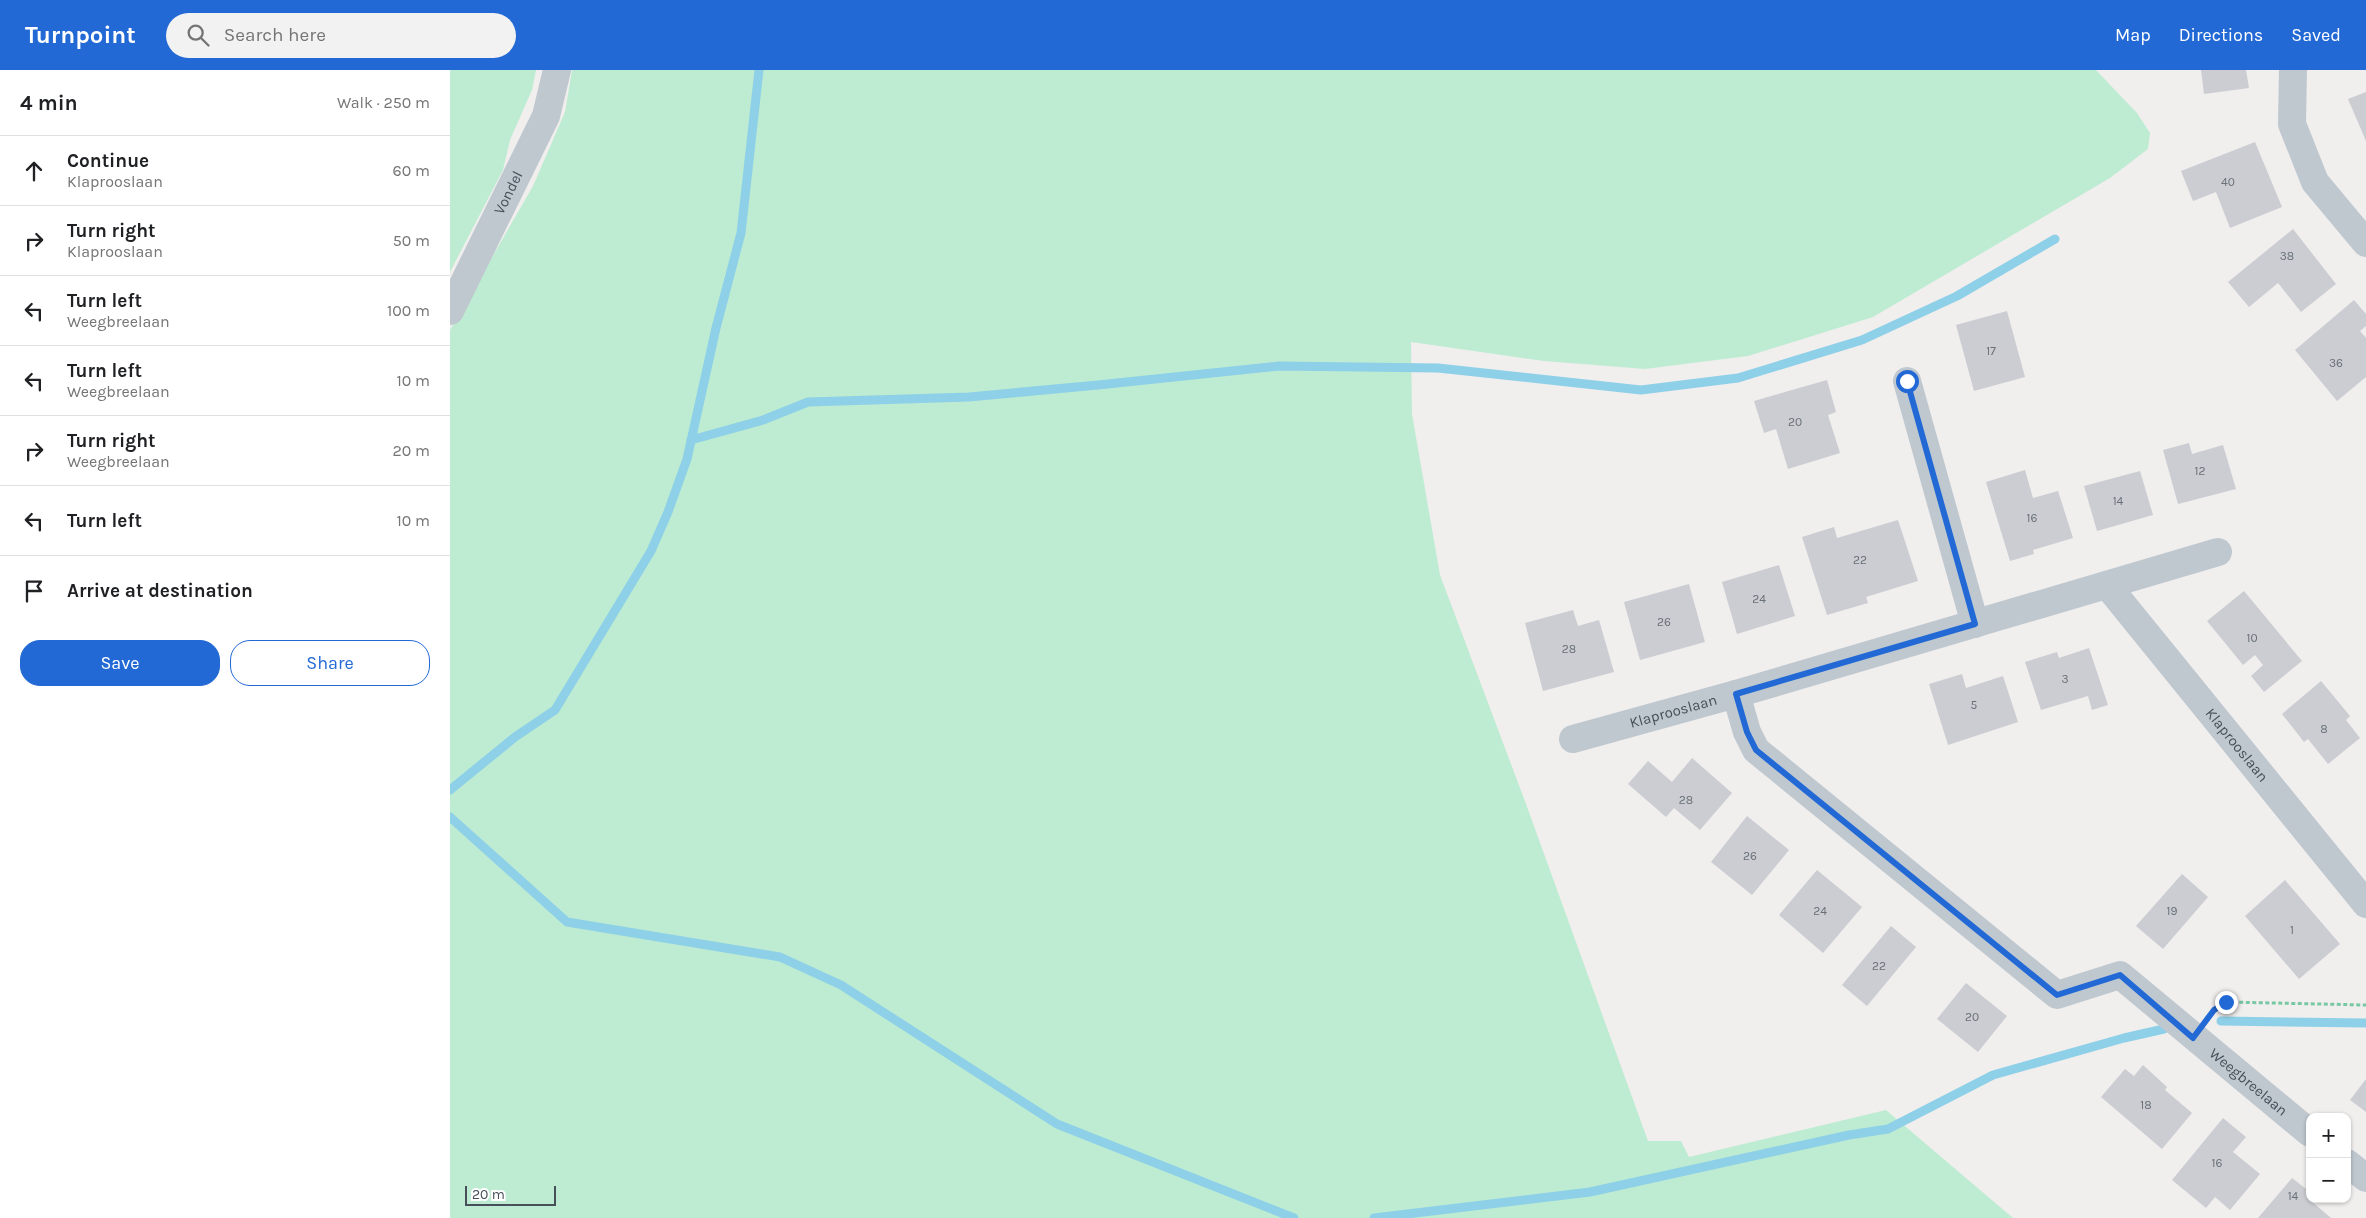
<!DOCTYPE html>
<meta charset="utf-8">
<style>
:root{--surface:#fff;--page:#f2f2f2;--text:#202124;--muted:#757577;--line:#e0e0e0;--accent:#2269d6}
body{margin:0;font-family:Karla,sans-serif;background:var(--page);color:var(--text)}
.controls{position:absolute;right:15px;bottom:15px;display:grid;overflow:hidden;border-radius:10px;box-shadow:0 1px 4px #0004}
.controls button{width:45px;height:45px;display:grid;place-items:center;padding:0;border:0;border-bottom:1px solid var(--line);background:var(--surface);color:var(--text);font:25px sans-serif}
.scale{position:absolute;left:15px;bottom:12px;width:91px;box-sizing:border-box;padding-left:5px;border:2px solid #47505a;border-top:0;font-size:14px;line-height:18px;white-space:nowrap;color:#47505a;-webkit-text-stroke:4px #fff;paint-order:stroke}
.stop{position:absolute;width:15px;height:15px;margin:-11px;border:4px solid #2269d6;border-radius:50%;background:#fff}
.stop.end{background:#2269d6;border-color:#fff;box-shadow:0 1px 5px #0008}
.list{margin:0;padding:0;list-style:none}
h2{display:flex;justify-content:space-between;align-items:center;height:65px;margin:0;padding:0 20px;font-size:21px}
h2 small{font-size:16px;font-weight:400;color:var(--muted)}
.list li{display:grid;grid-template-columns:32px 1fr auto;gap:15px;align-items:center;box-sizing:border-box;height:70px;padding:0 20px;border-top:1px solid var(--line)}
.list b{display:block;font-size:19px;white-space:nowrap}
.list p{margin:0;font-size:16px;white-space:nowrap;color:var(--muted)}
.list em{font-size:16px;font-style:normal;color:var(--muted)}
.actions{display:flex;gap:10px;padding:15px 20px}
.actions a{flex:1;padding:11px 0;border:1px solid var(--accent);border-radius:20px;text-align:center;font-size:18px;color:var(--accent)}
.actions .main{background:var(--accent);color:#fff}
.icon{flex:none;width:28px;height:28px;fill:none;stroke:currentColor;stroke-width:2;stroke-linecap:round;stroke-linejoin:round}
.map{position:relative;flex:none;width:1916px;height:1148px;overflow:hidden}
header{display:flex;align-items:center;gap:30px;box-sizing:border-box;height:70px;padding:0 25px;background:var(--accent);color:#fff}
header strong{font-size:24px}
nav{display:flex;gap:28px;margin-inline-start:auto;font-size:18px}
.search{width:350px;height:45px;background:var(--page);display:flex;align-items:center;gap:12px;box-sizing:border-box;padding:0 18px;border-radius:28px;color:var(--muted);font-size:19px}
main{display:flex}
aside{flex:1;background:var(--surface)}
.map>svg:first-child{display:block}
.green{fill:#beecd2}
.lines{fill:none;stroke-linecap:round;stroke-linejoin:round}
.stream{stroke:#8ed0e7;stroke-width:9}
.building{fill:#cbcdd2}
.path{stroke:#78c8a4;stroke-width:3;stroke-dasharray:4 2.5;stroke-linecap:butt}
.minor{stroke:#bfc8cf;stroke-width:28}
.route{stroke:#2269d6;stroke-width:6}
.labels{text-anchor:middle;stroke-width:4;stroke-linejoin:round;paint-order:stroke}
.number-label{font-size:12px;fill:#686f78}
.street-label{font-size:15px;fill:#47505a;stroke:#fff}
</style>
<header>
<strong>Turnpoint</strong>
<div class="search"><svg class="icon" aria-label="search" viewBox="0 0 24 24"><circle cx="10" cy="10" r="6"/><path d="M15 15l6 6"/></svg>Search here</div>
<nav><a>Map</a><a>Directions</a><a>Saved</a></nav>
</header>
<main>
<aside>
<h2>4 min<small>Walk · 250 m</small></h2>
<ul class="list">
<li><svg class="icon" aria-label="ahead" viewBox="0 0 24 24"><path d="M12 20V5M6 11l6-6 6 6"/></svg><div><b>Continue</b><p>Klaprooslaan</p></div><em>60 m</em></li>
<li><svg class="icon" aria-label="right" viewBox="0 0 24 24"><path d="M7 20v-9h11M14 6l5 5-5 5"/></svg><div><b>Turn right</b><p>Klaprooslaan</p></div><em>50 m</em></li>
<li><svg class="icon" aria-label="left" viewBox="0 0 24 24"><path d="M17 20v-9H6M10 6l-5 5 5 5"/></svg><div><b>Turn left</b><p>Weegbreelaan</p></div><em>100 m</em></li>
<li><svg class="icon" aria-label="left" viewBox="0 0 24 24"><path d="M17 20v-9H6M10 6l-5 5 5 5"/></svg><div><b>Turn left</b><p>Weegbreelaan</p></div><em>10 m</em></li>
<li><svg class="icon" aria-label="right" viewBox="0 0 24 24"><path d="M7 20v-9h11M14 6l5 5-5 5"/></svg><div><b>Turn right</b><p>Weegbreelaan</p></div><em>20 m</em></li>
<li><svg class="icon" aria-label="left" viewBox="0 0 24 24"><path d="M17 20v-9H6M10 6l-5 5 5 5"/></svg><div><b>Turn left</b></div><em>10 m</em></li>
<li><svg class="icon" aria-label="arrive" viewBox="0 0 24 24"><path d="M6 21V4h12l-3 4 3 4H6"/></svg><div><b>Arrive at destination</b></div></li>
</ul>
<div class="actions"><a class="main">Save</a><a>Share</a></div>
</aside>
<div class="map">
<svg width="1916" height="1148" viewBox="0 0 1916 1148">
<rect width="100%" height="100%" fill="#f1eeee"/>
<!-- green -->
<g class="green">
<polygon points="0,0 86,0 82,20 60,70 53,100 0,202"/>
<polygon points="122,0 1646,0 1687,43 1700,63 1698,79 1660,108 1423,247 1298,286 1195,299 1094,291 961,272 962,344 990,505 1076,734 1198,1071 1231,1071 1239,1087 1436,1040 1563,1148 0,1148 0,260 83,116 115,42"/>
</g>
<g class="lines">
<!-- stream -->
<g class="stream">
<polyline points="241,370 313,350 358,332 519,327 648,315 829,296 988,298 1191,320 1288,308 1412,270 1507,226 1605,169"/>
<polyline points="0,720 65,667 105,640 201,481 218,442 237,389 266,258 291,163 309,0"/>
<polyline points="0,747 117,852 330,887 391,915 607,1054 844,1148"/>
<polyline points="1771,951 1916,953"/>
<polyline points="924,1148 1140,1122 1399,1065 1438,1059 1543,1005 1674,968 1714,959"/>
</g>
</g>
<!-- building -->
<g class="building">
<polygon points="1751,0 1796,0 1799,18 1754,24"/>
<polygon points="1916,22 1916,71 1898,29"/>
<polygon points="1805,72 1832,137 1780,158 1766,122 1743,131 1731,101"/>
<polygon points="1843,159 1886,214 1851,242 1828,213 1799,237 1778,212"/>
<polygon points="1904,230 1916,244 1916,256 1910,261 1916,268 1916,307 1887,331 1845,280"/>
<polygon points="1557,241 1575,307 1524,321 1506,255"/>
<polygon points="1377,310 1386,342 1378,345 1390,383 1338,399 1326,359 1314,363 1304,331"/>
<polygon points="1739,373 1742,384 1773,375 1786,419 1728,434 1713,380"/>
<polygon points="1575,400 1583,428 1608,421 1623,468 1583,480 1584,484 1560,491 1536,412"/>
<polygon points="1690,401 1703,445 1647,461 1634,416"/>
<polygon points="1448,450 1468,511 1416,527 1418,533 1377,545 1352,467 1384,457 1387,468"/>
<polygon points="1329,495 1345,546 1287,564 1272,512"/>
<polygon points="1239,514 1255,572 1190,590 1174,532"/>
<polygon points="1794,521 1852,591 1814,622 1801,606 1813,595 1805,585 1793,595 1757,551"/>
<polygon points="1123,540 1128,556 1149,550 1164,602 1093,621 1075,553"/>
<polygon points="1639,578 1658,635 1642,640 1638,626 1591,640 1575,592 1607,582 1609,588"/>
<polygon points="1512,604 1516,618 1553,606 1568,652 1498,675 1479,614"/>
<polygon points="1871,611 1900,646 1896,650 1910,668 1878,694 1858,669 1854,672 1832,644"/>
<polygon points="1242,688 1282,723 1250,760 1224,738 1216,747 1178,714 1198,691 1222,712"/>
<polygon points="1297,746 1339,780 1302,825 1261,792"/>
<polygon points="1367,800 1412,837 1373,883 1329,845"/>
<polygon points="1732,804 1758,827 1713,879 1686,856"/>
<polygon points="1835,810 1890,874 1849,909 1795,846"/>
<polygon points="1441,856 1466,877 1417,936 1392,915"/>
<polygon points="1516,913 1557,946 1528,982 1487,949"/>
<polygon points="1693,995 1717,1017 1715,1020 1742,1043 1712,1079 1651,1027 1675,999 1684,1006"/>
<polygon points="1916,1009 1916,1042 1900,1030"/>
<polygon points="1773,1048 1796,1067 1783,1082 1810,1104 1780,1140 1765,1127 1756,1138 1722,1110"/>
<polygon points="1842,1108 1860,1122 1860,1130 1881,1148 1808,1148"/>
</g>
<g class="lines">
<!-- path -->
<polyline class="path" points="1761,944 1776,932 1916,935"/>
<!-- minor -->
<g class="minor">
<polyline points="1843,0 1842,54 1865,112 1916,173"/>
<path id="s1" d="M0,241L96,46L107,0"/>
<polyline points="1457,311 1525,554"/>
<path id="s2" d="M1657,515L1916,834"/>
<path id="s3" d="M1286,624L1297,662L1306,680L1607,925L1670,905L1860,1063"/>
<path id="s4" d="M1123,669L1286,624L1768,482"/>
<polyline points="1897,1093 1916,1108"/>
</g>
</g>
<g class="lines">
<!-- route -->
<polyline class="route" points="1457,311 1525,554 1286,624 1297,662 1306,680 1607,925 1670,905 1743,968 1764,940 1776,932"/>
</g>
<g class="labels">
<!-- number labels -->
<g class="number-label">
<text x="1778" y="116">40</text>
<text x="1837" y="190">38</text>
<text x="1541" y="285">17</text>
<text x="1886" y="297">36</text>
<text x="1345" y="356">20</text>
<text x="1750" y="405">12</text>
<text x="1668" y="435">14</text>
<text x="1582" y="452">16</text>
<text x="1410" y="494">22</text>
<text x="1309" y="533">24</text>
<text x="1214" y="556">26</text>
<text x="1802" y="572">10</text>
<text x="1119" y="583">28</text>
<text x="1615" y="613">3</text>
<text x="1524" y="639">5</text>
<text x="1874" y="663">8</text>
<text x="1236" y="734">28</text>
<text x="1300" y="790">26</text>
<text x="1370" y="845">24</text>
<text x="1722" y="845">19</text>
<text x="1842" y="864">1</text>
<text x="1429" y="900">22</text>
<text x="1522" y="951">20</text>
<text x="1696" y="1039">18</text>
<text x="1767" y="1097">16</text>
<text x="1843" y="1130">14</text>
</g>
<!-- street labels -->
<g class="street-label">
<text dy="5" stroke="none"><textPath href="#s1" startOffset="132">Vondel</textPath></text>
<text dy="5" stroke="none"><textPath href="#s4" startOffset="104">Klaprooslaan</textPath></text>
<text dy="5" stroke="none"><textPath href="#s2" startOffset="206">Klaprooslaan</textPath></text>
<text dy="5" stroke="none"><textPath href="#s3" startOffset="681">Weegbreelaan</textPath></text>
</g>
</g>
</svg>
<div class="controls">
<button>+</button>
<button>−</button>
</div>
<div class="scale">20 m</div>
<div class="stop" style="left:1457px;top:311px"></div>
<div class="stop end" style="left:1776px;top:932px"></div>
</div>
</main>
